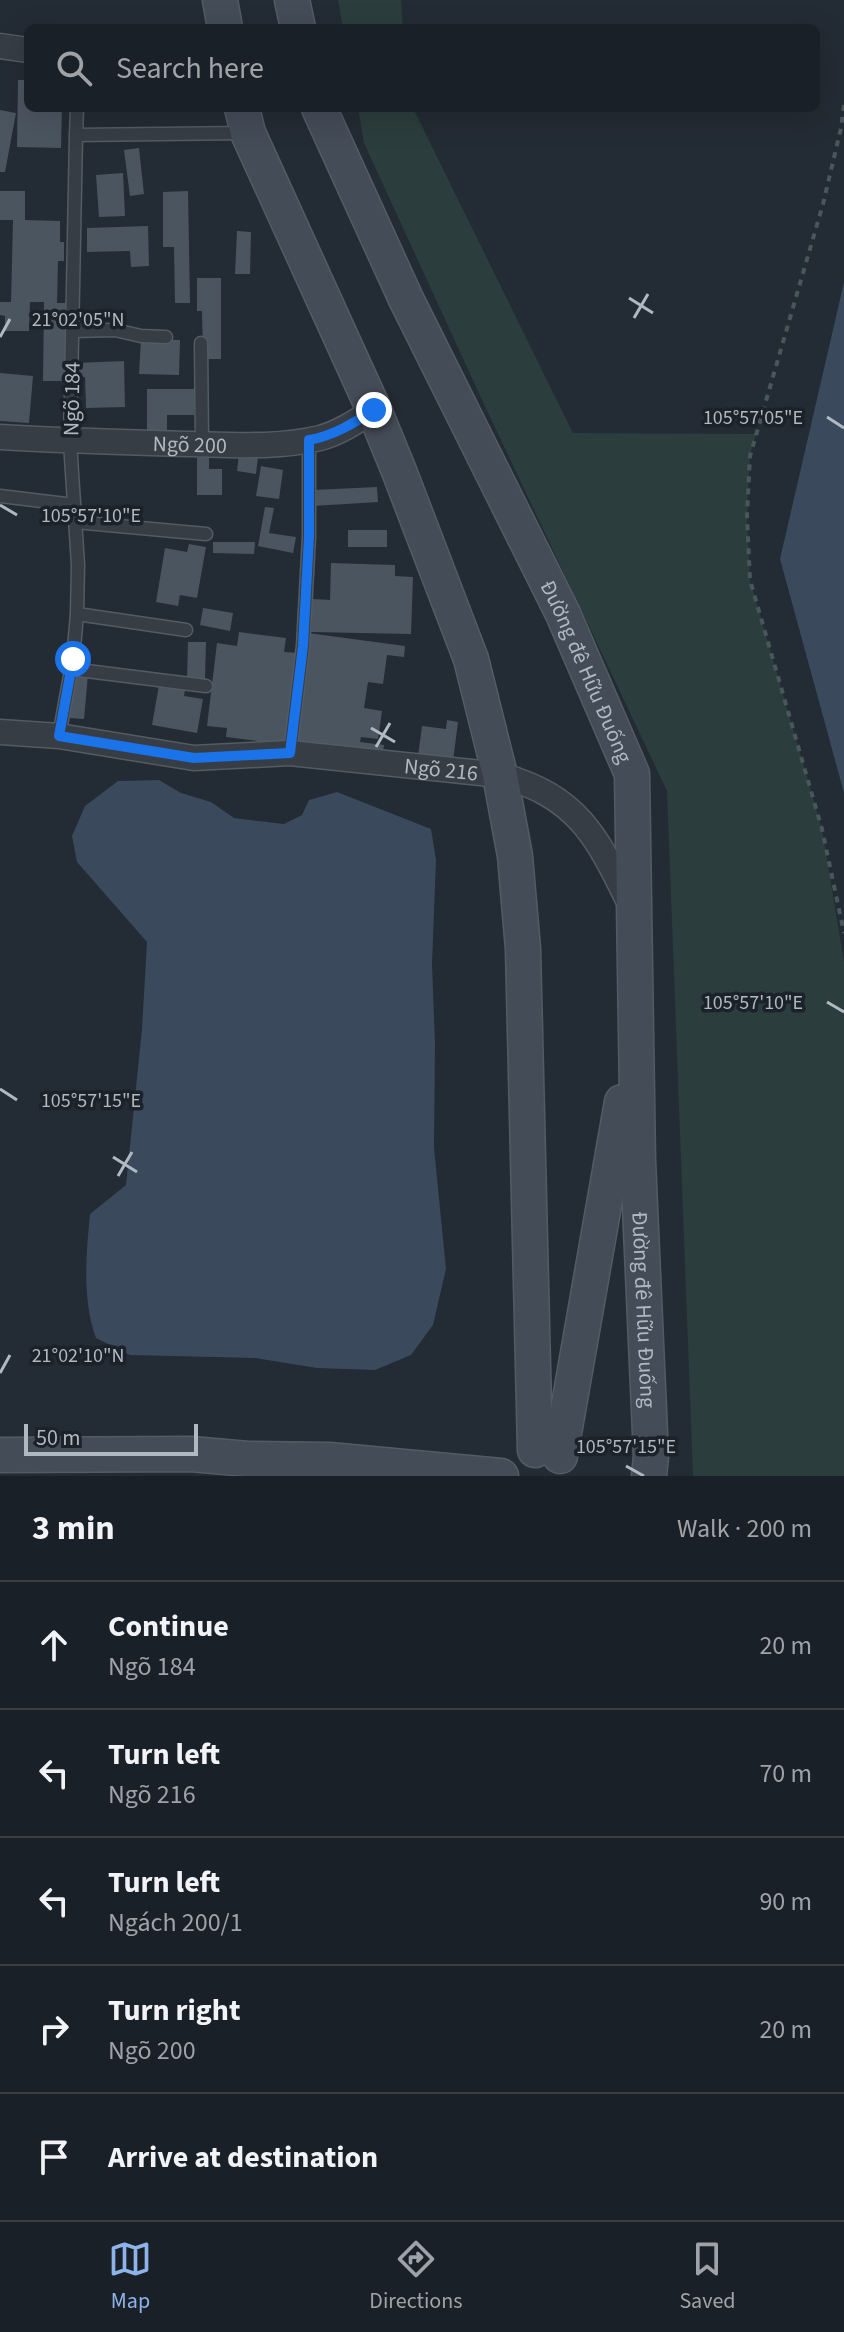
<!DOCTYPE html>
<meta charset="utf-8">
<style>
:root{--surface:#1a2027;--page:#23282f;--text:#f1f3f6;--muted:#9fa3a7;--line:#383e44;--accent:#8db4ea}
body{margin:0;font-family:"Source Sans 3",sans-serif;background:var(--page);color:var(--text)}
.scale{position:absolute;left:24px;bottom:20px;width:174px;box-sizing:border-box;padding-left:8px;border:4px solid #b0b8c2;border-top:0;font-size:22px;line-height:28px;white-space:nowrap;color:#b0b8c2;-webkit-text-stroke:6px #1b222a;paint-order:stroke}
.stop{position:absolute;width:24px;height:24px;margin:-18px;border:6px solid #1a73e8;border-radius:50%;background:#fff}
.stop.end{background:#1a73e8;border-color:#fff;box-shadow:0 2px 8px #0008}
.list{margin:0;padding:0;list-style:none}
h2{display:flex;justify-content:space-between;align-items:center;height:104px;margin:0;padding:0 32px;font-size:34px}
h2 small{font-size:26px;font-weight:400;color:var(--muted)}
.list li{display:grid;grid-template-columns:52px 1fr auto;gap:24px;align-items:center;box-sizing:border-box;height:128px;padding:0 32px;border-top:2px solid var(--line)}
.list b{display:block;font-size:30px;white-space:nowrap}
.list p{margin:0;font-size:26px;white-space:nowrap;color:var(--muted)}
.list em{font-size:26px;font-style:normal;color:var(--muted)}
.icon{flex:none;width:44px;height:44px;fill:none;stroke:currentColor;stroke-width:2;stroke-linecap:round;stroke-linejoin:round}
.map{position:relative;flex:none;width:844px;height:1476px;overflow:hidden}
.search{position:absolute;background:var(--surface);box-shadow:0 8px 32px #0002;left:24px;right:24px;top:24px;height:88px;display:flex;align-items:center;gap:20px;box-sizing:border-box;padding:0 28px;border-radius:12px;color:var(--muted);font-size:30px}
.sheet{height:744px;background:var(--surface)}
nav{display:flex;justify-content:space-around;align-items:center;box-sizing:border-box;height:112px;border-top:2px solid var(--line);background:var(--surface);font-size:22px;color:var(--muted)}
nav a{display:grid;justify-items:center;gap:4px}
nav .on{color:var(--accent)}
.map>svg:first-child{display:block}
.green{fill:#2b3d3c}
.water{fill:#3a495c}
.building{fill:#4b5560}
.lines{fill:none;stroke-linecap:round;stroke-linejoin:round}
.lane-casing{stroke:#535b63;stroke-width:15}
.street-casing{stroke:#535b63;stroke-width:27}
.secondary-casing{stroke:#535b63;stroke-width:37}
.path{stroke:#48585a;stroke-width:4;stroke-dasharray:6 6;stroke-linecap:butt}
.lane{stroke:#363d45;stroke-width:12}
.street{stroke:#363d45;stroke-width:24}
.secondary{stroke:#444c58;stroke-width:34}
.route{stroke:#1a73e8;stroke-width:10}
.ticks{fill:none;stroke:#b0b8c2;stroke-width:3}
.labels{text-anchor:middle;stroke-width:7;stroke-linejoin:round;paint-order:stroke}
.street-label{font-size:22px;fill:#b0b8c2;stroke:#1b222a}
.ticks-label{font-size:20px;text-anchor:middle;fill:#b0b8c2;stroke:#1b222a;stroke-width:7;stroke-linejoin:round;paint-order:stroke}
</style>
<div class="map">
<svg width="844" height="1476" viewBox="0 0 844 1476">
<rect width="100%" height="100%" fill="#232b34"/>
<!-- green -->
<g class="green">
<polygon points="338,0 401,0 403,28 343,28"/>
<polygon points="358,108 413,108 573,433 756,434 750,456 747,515 750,580 822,829 844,962 844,1476 693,1476 667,791 482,400 364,143"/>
</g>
<!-- water -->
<g class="water">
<polygon points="844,282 844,793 780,559"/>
<path d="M159,780L181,793L211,802L234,818L284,824L302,815L309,800L337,792L431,829L436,860L432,964L435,1043L434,1148L446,1269L433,1325L411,1355L375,1370L317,1368L255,1358L130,1355L96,1338C82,1299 86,1255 90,1214L126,1185L142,1029L147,942L77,862L72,836L85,806L118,781Z"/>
</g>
<!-- building -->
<g class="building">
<polygon points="18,80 28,80 28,108 62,108 61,148 17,147"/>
<polygon points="0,110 16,113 5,172 0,172"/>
<polygon points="139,148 144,194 130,196 124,150"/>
<polygon points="123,173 125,216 99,217 96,175"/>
<polygon points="0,191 25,191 25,220 60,221 60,242 64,242 64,261 58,261 57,303 67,303 66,381 43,381 44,302 30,302 29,331 5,331 5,316 0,315 0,302 11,302 13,220 0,220"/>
<polygon points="188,191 190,303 175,303 174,247 163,247 163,192"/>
<polygon points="148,226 149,266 131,267 130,251 87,252 87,228"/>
<polygon points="237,231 251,232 250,274 235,274"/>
<polygon points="197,278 221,278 221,359 203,359 202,311 197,311"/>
<polygon points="141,339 180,340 179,375 139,374"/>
<polygon points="124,361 125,407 86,408 85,377 76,377 75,363"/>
<polygon points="0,373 33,376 29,423 0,421"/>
<polygon points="147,389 194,389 194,415 167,415 167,436 147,436"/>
<polygon points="240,445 259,448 256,474 237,471"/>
<polygon points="209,457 209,469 222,469 222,495 197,495 197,458"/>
<polygon points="261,466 283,470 279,499 256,496"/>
<polygon points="377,487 378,502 313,506 313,490"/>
<polygon points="265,507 274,508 269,533 296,537 293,553 258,546"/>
<rect x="348" y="530" width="39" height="17"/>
<polygon points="213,542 255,542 254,554 213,553"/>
<polygon points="189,544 206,547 197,598 180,595 178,606 156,602 165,548 187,552"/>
<polygon points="331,563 395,565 395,576 413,577 411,634 311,632 312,599 330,600"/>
<polygon points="203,608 233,613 230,631 200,625"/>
<polygon points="239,632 286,638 284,652 301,653 289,745 226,737 227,728 207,726 217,643 237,646"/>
<polygon points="308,633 405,646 404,657 387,655 383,684 368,682 364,708 382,711 378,739 361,737 360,742 384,745 382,757 293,746"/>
<polygon points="188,642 206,642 205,679 187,679"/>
<polygon points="73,673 88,674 84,719 69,718"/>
<polygon points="159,685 185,690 184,696 203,699 197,733 152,725"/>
<polygon points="447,720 458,722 453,761 418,756 422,726 446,729"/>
</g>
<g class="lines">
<defs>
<g id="lane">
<polyline points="76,135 77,108"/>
<polyline points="72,331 115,330 141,336 166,337"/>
<polyline points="201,343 202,444"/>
<polyline points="0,496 74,505"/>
<polyline points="75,522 206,534"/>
<polyline points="77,614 186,630"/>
<polyline points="71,669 206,686"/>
<polyline points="59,736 73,659 77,614 78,565 70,442 76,135 245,133"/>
<polyline points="290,753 303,646 309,537 309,440"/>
</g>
<g id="street">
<polyline points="0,46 28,50"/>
<path id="s1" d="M0,437C64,441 127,442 191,444C233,445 279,448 320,438C339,433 357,421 374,410"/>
<path id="s2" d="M0,732L59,736L194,758L290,753L500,775C579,797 597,837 631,906"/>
</g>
<g id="secondary">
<polyline points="220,0 225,28"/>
<polyline points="292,0 298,28"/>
<polyline points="242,108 248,133 374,410 399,471 471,659 500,775 515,856 523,949 535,1450"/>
<path id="s3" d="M319,108L406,299L563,614L632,774L638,1161L651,1456L649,1476"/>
<polyline points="0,1455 191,1454 248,1459 329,1460 501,1476"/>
<polyline points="560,1456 622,1102"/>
</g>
</defs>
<!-- lane casing -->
<use href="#lane" class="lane-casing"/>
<!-- street casing -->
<use href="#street" class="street-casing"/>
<!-- secondary casing -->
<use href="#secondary" class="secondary-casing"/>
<!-- path -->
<polyline class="path" points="844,105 841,128 823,204 750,456 747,515 750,580 822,829 844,933"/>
<!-- lane -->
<use href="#lane" class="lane"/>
<!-- street -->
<use href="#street" class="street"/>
<!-- secondary -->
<use href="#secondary" class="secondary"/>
</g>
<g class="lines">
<!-- route -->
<path class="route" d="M73,659L59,736L194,758L290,753L303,646L309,537V440C333,436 354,423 374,410"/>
</g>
<!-- ticks -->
<path class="ticks" d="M629,298L653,313M634,318L648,294M0,337L10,319M827,417L844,428M0,505L17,515M371,728L395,742M376,747L390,723M827,1002L844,1012M0,1089L17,1100M113,1157L137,1172M118,1176L132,1152M0,1373L10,1355M626,1466L644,1476"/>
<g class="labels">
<!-- street labels -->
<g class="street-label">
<text transform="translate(71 399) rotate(-89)" y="8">Ngõ 184</text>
<text dy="8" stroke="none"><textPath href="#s1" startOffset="190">Ngõ 200</textPath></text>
<text dy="8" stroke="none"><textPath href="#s3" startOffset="624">Đường đê Hữu Đuống</textPath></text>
<text dy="8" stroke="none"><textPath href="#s2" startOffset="444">Ngõ 216</textPath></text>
<text dy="8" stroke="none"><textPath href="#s3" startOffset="1272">Đường đê Hữu Đuống</textPath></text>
</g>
</g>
<g class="ticks-label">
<text x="78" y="326">21°02'05"N</text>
<text x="753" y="424">105°57'05"E</text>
<text x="91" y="522">105°57'10"E</text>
<text x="753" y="1009">105°57'10"E</text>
<text x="91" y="1107">105°57'15"E</text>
<text x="78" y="1362">21°02'10"N</text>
<text x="626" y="1453">105°57'15"E</text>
</g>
</svg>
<div class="scale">50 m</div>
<div class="stop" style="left:73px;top:659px"></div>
<div class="stop end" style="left:374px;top:410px"></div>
<div class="search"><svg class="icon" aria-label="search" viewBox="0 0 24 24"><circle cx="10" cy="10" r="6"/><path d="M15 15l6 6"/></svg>Search here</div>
</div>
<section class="sheet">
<h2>3 min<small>Walk · 200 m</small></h2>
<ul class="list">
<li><svg class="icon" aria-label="ahead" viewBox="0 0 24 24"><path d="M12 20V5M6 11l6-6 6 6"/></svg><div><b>Continue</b><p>Ngõ 184</p></div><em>20 m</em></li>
<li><svg class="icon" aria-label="left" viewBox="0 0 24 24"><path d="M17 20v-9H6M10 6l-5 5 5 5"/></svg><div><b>Turn left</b><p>Ngõ 216</p></div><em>70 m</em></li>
<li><svg class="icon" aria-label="left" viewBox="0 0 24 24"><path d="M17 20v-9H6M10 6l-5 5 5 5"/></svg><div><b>Turn left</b><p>Ngách 200/1</p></div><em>90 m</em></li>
<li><svg class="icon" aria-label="right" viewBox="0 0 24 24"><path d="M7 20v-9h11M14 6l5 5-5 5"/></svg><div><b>Turn right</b><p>Ngõ 200</p></div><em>20 m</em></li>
<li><svg class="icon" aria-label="arrive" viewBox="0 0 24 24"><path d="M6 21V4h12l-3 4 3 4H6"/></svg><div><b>Arrive at destination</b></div></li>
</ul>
</section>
<nav>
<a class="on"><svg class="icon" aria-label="map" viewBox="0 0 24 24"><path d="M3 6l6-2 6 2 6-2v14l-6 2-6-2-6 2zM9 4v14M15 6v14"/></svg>Map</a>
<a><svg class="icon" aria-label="directions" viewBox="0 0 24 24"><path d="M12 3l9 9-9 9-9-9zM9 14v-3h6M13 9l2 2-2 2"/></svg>Directions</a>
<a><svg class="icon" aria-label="saved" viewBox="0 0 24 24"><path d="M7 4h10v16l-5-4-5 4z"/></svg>Saved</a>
</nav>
